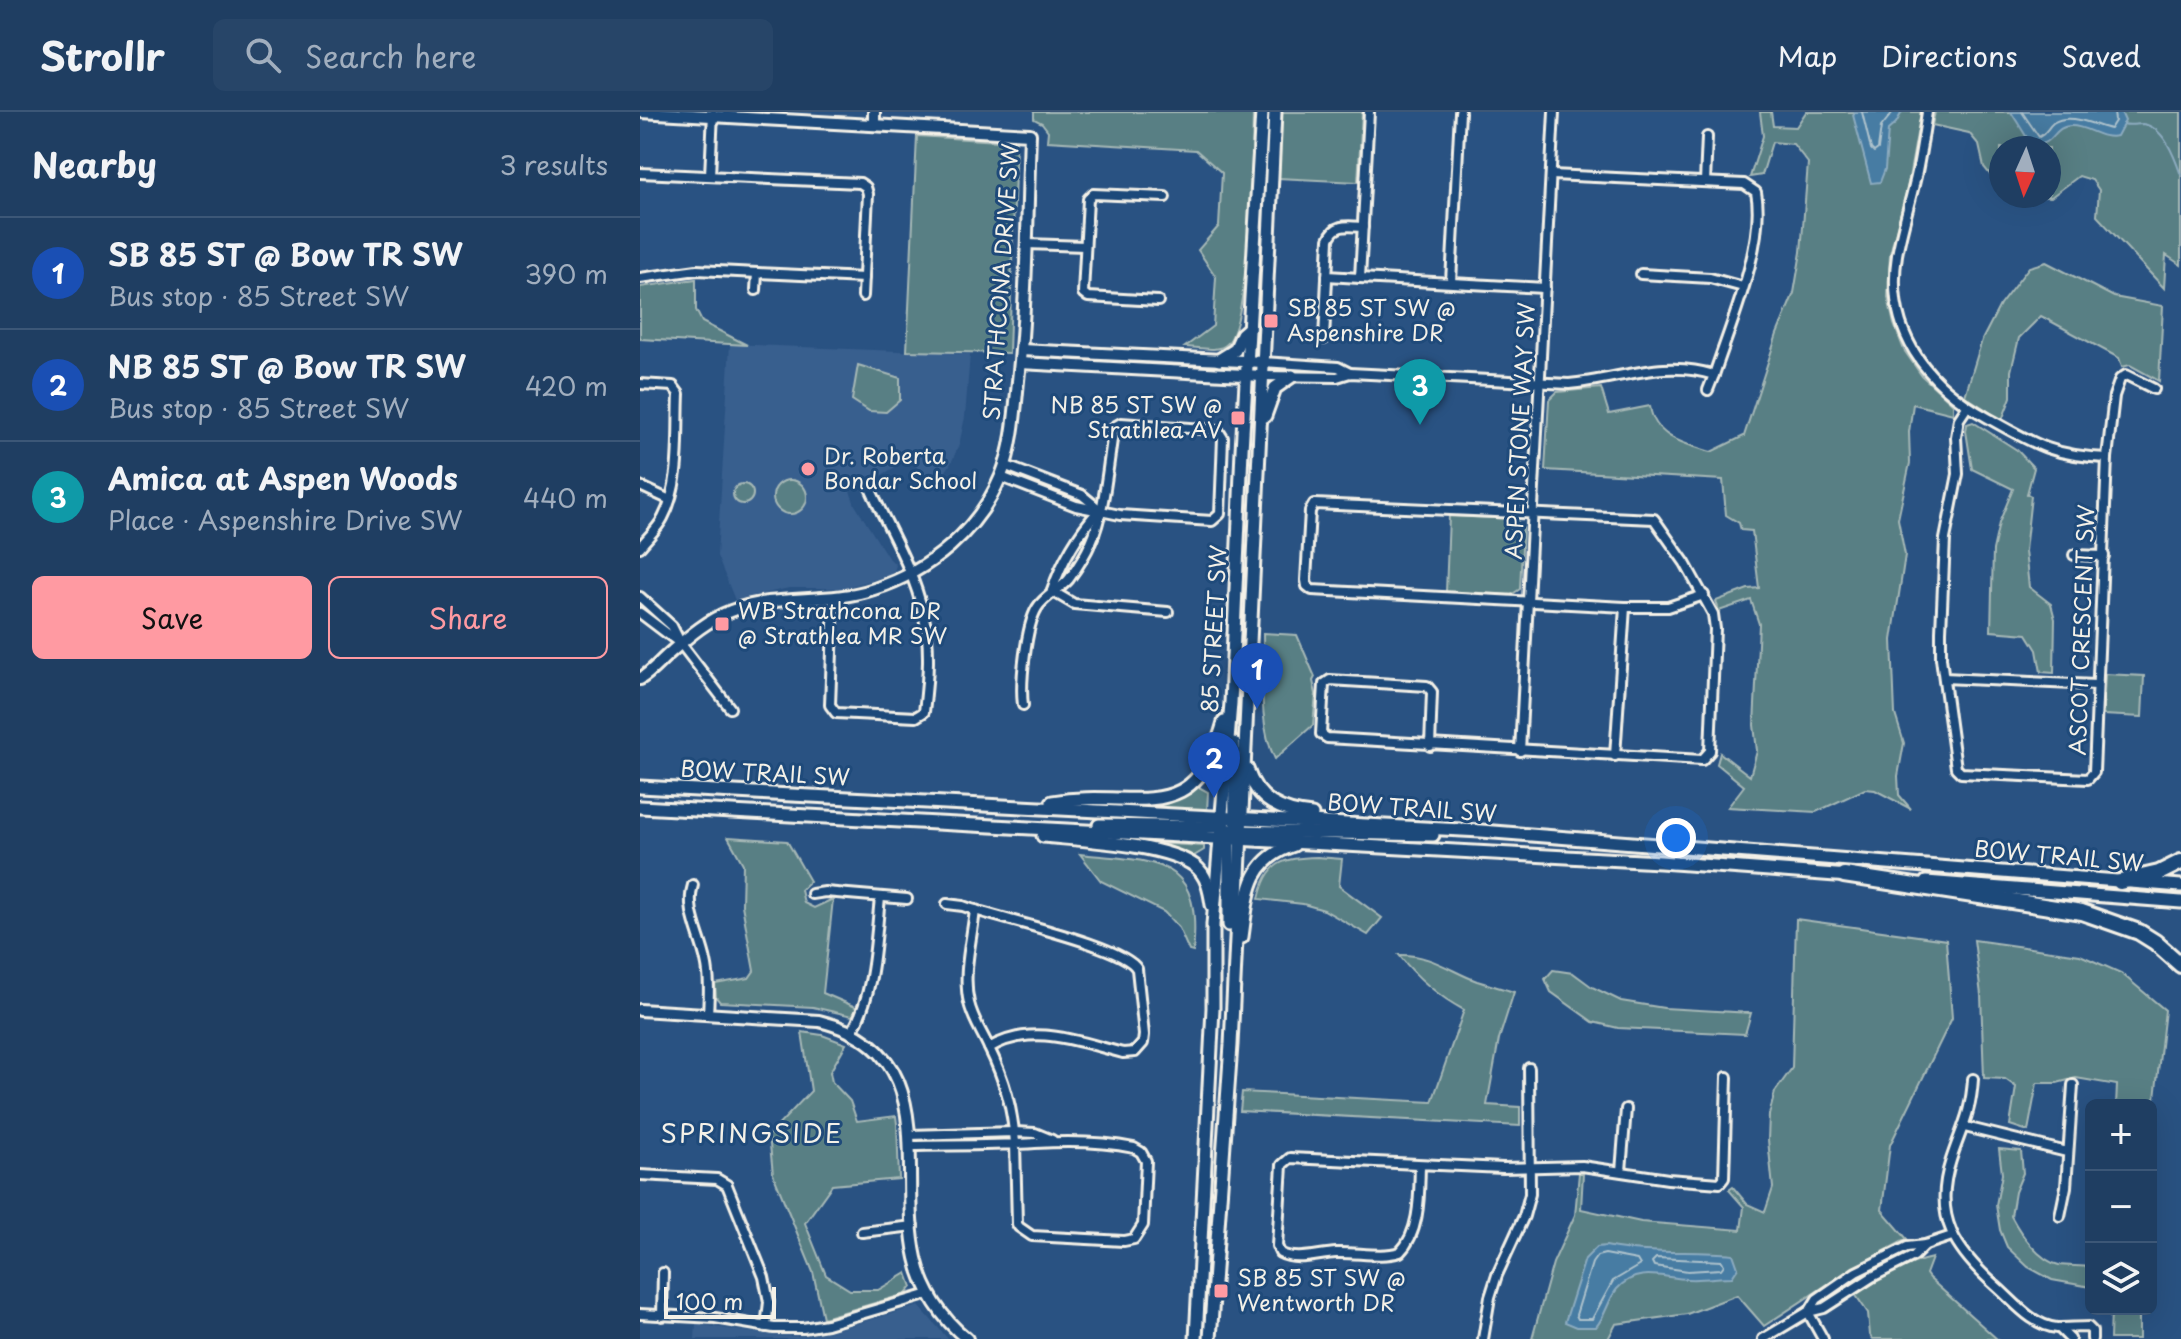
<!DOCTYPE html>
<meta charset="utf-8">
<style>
:root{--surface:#1f3e62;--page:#274568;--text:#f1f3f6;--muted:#a1aebe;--line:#3c5777;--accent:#ff9aa2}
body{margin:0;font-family:"Playpen Sans",sans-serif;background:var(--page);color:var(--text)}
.controls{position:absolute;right:24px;bottom:24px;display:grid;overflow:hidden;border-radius:12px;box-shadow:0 8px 32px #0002}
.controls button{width:72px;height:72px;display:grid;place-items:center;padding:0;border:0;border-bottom:2px solid var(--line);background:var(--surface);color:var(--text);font:40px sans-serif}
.compass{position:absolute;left:1349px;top:24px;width:72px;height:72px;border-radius:50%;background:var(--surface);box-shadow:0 8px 32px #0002;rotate:183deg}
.scale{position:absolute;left:24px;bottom:20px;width:112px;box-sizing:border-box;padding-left:8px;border:4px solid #f4f1e8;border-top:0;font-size:22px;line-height:28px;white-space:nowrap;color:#f4f1e8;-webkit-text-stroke:6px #1f4a7a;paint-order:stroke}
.you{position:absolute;left:1036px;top:726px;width:28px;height:28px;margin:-20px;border:6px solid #fff;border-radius:50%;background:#1a73e8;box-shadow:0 0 0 12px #1a73e833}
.badge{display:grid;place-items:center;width:52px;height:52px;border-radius:50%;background:var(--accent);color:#fff;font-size:26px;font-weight:700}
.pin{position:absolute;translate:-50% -66px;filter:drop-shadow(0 2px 4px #0008)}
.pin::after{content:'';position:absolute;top:42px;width:28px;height:24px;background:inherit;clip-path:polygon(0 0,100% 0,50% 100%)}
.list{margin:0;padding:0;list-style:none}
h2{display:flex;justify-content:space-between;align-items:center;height:104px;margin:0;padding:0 32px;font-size:34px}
h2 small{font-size:26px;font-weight:400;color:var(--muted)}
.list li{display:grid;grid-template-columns:52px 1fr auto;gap:24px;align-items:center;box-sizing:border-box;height:112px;padding:0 32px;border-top:2px solid var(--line)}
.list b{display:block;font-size:30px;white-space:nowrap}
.list p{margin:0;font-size:26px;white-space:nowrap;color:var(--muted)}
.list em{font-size:26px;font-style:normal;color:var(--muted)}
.actions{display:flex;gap:16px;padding:24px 32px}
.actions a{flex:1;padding:18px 0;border:2px solid var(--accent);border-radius:12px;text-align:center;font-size:28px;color:var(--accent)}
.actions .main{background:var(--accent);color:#111}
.icon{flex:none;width:44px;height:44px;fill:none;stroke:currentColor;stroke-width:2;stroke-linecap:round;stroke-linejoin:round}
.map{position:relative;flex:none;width:1541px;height:1227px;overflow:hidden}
header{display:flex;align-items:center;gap:48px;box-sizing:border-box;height:112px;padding:0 40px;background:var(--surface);border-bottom:2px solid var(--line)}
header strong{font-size:38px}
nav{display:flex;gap:44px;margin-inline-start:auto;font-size:28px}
.search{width:560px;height:72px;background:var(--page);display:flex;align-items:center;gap:20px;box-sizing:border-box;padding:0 28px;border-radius:12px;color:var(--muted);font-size:30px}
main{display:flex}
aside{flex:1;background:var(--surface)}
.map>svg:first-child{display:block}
.built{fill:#395f8e}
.green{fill:#597f84;stroke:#a6b8b6;stroke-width:2}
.water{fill:#467ca3;stroke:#8cabbf;stroke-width:2}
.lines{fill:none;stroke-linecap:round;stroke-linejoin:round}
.shore{stroke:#aec2cc;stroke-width:2}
.stream{stroke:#8cabbf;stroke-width:2}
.minor-casing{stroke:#f4f1e8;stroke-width:14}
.tertiary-casing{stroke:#f4f1e8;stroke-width:16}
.secondary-casing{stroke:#f4f1e8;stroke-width:17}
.motorway-casing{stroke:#f4f1e8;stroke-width:20}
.minor{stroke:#1f4a7a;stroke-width:8}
.tertiary{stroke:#1f4a7a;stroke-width:10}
.secondary{stroke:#1f4a7a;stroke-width:11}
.motorway{stroke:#1f4a7a;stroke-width:14}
.poi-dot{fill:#ff9aa2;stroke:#1f4a7a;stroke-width:3}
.labels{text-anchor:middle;stroke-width:6;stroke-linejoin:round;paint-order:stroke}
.street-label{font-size:22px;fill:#f4f1e8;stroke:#1f4a7a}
.poi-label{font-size:22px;fill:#f4f1e8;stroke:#1f4a7a;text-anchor:start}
.quarter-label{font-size:26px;letter-spacing:2px;fill:#f4f1e8;stroke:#1f4a7a}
</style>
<header>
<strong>Strollr</strong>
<div class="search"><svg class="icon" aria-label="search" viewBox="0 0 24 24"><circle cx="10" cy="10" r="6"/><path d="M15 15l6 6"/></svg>Search here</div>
<nav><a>Map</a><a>Directions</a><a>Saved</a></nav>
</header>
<main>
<aside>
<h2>Nearby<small>3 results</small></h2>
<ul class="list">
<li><span class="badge" style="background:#1a4fb4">1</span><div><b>SB 85 ST @ Bow TR SW</b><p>Bus stop · 85 Street SW</p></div><em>390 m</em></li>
<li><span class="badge" style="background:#1a4fb4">2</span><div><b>NB 85 ST @ Bow TR SW</b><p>Bus stop · 85 Street SW</p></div><em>420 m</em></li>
<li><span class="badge" style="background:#0f9aa8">3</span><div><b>Amica at Aspen Woods</b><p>Place · Aspenshire Drive SW</p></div><em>440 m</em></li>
</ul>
<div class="actions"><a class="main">Save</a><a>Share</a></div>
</aside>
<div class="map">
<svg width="1541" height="1227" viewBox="0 0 1541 1227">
<rect width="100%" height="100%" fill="#295282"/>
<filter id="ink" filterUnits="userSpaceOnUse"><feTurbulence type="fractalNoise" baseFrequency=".0125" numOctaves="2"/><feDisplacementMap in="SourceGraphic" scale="16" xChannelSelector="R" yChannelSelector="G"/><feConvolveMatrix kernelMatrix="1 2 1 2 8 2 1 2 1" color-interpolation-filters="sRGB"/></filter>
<g filter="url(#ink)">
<!-- built -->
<g class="built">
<polygon points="90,232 330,242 325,305 319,333 311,351 297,374 282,363 271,346 238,365 224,364 213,371 209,376 215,393 247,444 256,453 254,459 248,464 203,476 149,476 95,488 77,444"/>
<polygon points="279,1194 308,1227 55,1227 56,1212 130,1223 165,1224 187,1220"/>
</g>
<!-- green -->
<g class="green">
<path d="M394,0H613C612,40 611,208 587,232C579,241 556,235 545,235L573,214L576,165L558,138L579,114L582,61L556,38L407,29L408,19L402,11L394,7Z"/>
<polygon points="642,0 722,0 718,70 638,66"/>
<path d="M1120,0H1131L1133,14L1156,15L1166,0H1281L1267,77L1250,142L1248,186L1254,212L1264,238L1282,264L1313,292V302L1273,292L1269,320L1270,351L1258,407L1265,443L1252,528L1255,602L1264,631L1258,664L1259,683L1271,697L1235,678L1225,677L1176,700L1088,695L1104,674L1077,652L1080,641L1110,664L1117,639L1114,613L1119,512L1111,488L1079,499L1076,489L1108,477L1119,476L1112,419L1101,418L1099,411L1086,403L1083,368L905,358L909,288L917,280L961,276L969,302L1010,294C1014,326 1046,332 1071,340L1104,324L1137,222L1154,181L1161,140L1168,51L1153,32L1132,30L1122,63L1110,65L1123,24Z"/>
<polygon points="1295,0 1541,0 1541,153 1526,143 1524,176 1457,104 1459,78 1452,68 1439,64 1411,85 1390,84 1409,84 1409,36 1361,36 1361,76 1344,55 1339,33 1329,21 1292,13"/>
<polygon points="277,24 376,30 369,241 267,239"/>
<polygon points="1406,150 1474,185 1523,194 1519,269 1490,253 1482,255 1479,246 1401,204 1379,226 1371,259 1371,285 1362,308 1325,284 1342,228 1360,193 1389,155"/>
<polygon points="56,167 56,198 62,210 107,233 0,227 0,175"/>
<polygon points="218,253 260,266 260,288 246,300 229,299 212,288"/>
<polygon points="1333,310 1377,338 1394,356 1387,382 1391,384 1385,439 1389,475 1411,492 1415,507 1414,561 1401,560 1397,538 1387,522 1351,519 1353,438 1359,411 1373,377 1332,357 1326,319 1327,312"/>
<circle cx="150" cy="385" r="17"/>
<circle cx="103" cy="382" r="10"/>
<polygon points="809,404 875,407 883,416 880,477 871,483 806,480"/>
<path d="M623,521L657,523L675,565L673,569L676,582L673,613L635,647C617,611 624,560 623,521Z"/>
<polygon points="1465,562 1504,564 1502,605 1463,603"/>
<polygon points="557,674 568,680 567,699 516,696 516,693 540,686"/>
<polygon points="88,725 147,729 170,769 161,778 164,791 174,796 193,787 183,881 218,896 212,904 173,895 80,890 76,885 75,872 109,866 114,859 102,793 103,752"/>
<polygon points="512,731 564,734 564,738 549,747 511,735"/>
<path d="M440,742C517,750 563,744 553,840L549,839L539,816L524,800L461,769Z"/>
<path d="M677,745L702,747L699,774L742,806L728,823L684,798L663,792L619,787C627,750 642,746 677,745Z"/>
<polygon points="1156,807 1306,828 1312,906 1250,1033 1242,1098 1267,1127 1209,1158 1124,1214 1097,1183 1047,1202 976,1212 968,1227 892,1227 913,1151 935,1103 939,1061 943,1061 941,1097 1001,1110 1101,1118 1104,1095 1089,1078 1093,1075 1107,1092 1125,1100 1133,1076 1128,1028 1129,1003 1135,980 1152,956"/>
<polygon points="1334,828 1440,843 1481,861 1525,898 1511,1022 1511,993 1476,993 1477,973 1436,966 1417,971 1397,971 1388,1019 1370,1013 1376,975 1365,967 1344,966 1341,883"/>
<path d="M759,843C790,842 810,859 837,869C849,873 862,876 874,880L859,927L847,993L880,995V1014L600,999L602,980L792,990L824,898C798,884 777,866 759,843Z"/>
<polygon points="913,858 933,861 952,875 981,889 1024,896 1111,901 1105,922 978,916 953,910 911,880 905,867"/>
<polygon points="162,920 182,923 206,932 190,960 192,970 210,989 217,1009 256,1004 257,1012 259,1067 192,1073 165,1111 186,1163 210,1178 238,1178 267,1161 272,1175 266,1182 183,1206 173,1160 133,1062 129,1023 171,979"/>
<path d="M1359,1037L1381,1039L1383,1061L1375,1080L1371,1104C1380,1121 1399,1149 1419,1153C1429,1154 1441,1154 1451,1155V1175L1412,1168L1388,1155L1367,1135L1360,1118L1356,1093L1362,1062Z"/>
<path d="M1292,1146L1286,1162L1289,1166L1357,1227H1233L1230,1223L1228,1201L1215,1182C1240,1167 1263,1152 1292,1146Z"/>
<polygon points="1471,1197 1499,1197 1499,1227 1470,1227"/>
</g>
<!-- water -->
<g class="water">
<polygon points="1215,0 1262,0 1256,11 1248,18 1245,57 1240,70 1231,71 1213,3"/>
<path d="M1371,0H1481L1485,9L1477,24C1461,28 1448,14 1431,14C1411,14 1416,36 1391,32Z"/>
<path d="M966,1134C1008,1143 1051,1138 1093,1142L1098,1156L1092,1165C1078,1165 1063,1168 1048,1167C1022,1166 998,1154 977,1177C968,1188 966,1203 956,1215H937L925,1210L945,1147L957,1135Z"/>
</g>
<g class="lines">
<!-- shore -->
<g class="shore">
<polyline points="1222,0 1231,37 1234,40 1238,37 1241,15 1253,0"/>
<path d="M1382,0L1399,25C1407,21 1407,16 1413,11C1430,0 1453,13 1470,17L1475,9L1474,0"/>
<polygon points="965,1142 997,1148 1000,1153 973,1169 952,1207 938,1207 936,1203 952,1151 957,1144"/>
<polygon points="1016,1146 1082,1149 1084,1153 1081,1157 1048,1159 1014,1154 1012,1150"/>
</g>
<!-- stream -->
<path class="stream" d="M1483,12C1490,14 1496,12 1502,12C1524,14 1535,46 1541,63"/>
<defs>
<g id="minor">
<polyline points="729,0 720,166 905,176"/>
<path d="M1287,0C1284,20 1281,40 1277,60C1271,88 1262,115 1257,143C1245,219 1285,271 1348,306C1394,332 1413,344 1467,346"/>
<polyline points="0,61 220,71 226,75 228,82 223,184"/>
<polyline points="70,63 73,1"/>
<polyline points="1065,70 1067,25"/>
<polyline points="387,132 445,134"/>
<polyline points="1001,162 1070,166 1103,175"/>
<polyline points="687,164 720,166"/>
<polyline points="0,166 57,158 224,166"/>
<polyline points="811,170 820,0"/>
<polyline points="116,178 117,161"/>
<polyline points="518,189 448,185 443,181 448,87 453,82 525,85"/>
<path d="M684,227L689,127C695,111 708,114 723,115"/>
<polyline points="623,250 698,255 710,261"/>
<path d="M622,264L697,265L710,261L929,272C979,268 1023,246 1074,263C1090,214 1126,131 1116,80L1104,72L912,63"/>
<path d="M0,272L33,274L39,282C37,321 42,370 23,406C18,416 7,426 0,435"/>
<polyline points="1068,278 1074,263"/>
<polyline points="1327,295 1319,307 1316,325 1318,362 1305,427 1301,519 1301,546 1316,656 1321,661 1448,667 1454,660 1467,346 1474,284 1480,267 1486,263 1514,277"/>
<polyline points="364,353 442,383 459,397"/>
<path d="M361,365L436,394L480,403L572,409L580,402L583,326L578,318L481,311L474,315C468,349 465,400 451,430C446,442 437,456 429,467C420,478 405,483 397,496C386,514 380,571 383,593"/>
<polyline points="0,374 30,388"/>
<polyline points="1434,443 1464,444"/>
<polyline points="412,479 434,492 528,500"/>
<path d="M412,479C421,450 439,420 459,398"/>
<polyline points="0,485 32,514 41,532 90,596"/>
<path d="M194,486L190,593L196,601L276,605L284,600C288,567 291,533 283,501C274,458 248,416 230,376"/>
<polyline points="0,501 37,529"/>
<polyline points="1304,566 1456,573"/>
<polyline points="790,634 792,580 787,574 690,568 684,572 681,622 687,626 1062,648 1070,639 1075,517 1073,502 1045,451 1014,407 674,392 670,399 666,468 667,474 672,478 985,495 1028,495 1064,483"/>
<polyline points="880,639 914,0"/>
<polyline points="975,644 985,495"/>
<path d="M53,773C45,798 61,824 66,849C70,866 69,884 68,902"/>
<polyline points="172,782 185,780 267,787"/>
<path d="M307,792L323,794C354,806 484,833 497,857L504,923L503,931L495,940L483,941C439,930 392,910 349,936"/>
<path d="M211,922C235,880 235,832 240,786"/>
<path d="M1333,967C1331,1002 1321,1017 1311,1048C1292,1106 1316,1139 1358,1176C1375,1191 1393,1214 1417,1216C1427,1216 1438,1215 1448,1215L1452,1219V1227"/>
<polyline points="1325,1015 1427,1040"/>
<polyline points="270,1023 374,1020 395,1021 412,1028"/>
<path d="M270,1034C311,1033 353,1034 395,1031C428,1029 461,1029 494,1036L501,1040L506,1049L503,1113L494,1127L484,1129L392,1124L379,1115L377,1112L375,1031C373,998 364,966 349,936C342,920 333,908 329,891C322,861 332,827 335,798"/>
<path d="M780,1053C779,1080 781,1119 760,1140C741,1146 717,1140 696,1141C678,1142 656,1150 640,1141L637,1134L642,1053L650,1046L863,1056L942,1054L1028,1067L1080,1071L1084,1066L1087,965"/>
<polyline points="981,1059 986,997"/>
<polyline points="0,1063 77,1067 87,1073 124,1165 129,1190 126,1215"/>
<polyline points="1420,1104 1426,1075 1433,973"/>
<polyline points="222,1120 273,1114"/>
<polyline points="1168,1200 1183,1227"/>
<polyline points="1169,1200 1177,1187 1216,1160 1267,1135 1285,1133 1312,1124"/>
<polyline points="0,1202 75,1206 134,1216 163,1216 187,1212 289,1182"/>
<polyline points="22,1204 23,1161"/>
<polyline points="1419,1216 1430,1227"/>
<polyline points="843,1227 850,1185 857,1163 884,1104 890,1082 889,956"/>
<polyline points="1123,1227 1168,1200 1184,1196 1232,1165 1274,1144 1285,1133"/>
</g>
<g id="tertiary">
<path d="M0,0L390,22C387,104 387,187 378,269C375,300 373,335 361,364C338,419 290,459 234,477C187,493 138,481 91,499C69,507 49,524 32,539C21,548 12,560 0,567"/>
<polyline points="234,12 234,0"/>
<polyline points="381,238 623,250"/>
<polyline points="380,251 622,264"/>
<path d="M0,898L179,909C305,940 256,1056 276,1146C283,1178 302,1207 327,1227"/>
</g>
<g id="secondary">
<polyline points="579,248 595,238 602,222 609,216"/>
<polyline points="625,304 635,276 652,264"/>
<polyline points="594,631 595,710"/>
<path d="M607,657C617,689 641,700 672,703"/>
<polyline points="0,675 841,719 1541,774"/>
<path d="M412,690C496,675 553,721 584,610"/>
<polyline points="0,695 1020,750 1209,764"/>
<polyline points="459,713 585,715"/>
<path d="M403,724C441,728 526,732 555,754C567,763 570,779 572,793"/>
<polyline points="580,727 588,720 595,719 793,723"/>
<polyline points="1286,770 1541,790"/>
<polyline points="589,813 589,723"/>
<path d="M602,825C608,782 608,748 654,733"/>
<polyline points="556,1227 573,896 573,813 591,591 602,338 622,0"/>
<polyline points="570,1227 591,933 635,0"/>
</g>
<g id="motorway">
<polyline points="1204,763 1442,800 1499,820 1515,830 1541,853"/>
<polyline points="1480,770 1519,761 1541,750"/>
</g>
</defs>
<!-- minor casing -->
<use href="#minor" class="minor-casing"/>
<!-- tertiary casing -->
<use href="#tertiary" class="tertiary-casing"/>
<!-- secondary casing -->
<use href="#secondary" class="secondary-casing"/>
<!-- motorway casing -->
<use href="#motorway" class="motorway-casing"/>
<!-- minor -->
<use href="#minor" class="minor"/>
<!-- tertiary -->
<use href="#tertiary" class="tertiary"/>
<!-- secondary -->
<use href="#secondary" class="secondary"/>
<!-- motorway -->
<use href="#motorway" class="motorway"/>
</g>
</g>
<!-- markers -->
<g class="poi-dot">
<rect x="623" y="201" width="16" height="16" rx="4"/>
<rect x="590" y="298" width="16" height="16" rx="4"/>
<circle cx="168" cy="357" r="8"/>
<rect x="74" y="504" width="16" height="16" rx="4"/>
<rect x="573" y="1171" width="16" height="16" rx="4"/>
</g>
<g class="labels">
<!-- street labels -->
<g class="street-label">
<text transform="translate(361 170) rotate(-86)" y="8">STRATHCONA DRIVE SW</text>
<text transform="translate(880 319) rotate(-87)" y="8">ASPEN STONE WAY SW</text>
<text transform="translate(574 517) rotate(-87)" y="8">85 STREET SW</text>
<text transform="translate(1442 518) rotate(-88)" y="8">ASCOT CRESCENT SW</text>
<text transform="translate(125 661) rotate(3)" y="8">BOW TRAIL SW</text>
<text transform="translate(772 696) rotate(4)" y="8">BOW TRAIL SW</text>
<text transform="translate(1419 744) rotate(5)" y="8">BOW TRAIL SW</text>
</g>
<!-- poi labels -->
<g class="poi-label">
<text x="647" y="204">SB 85 ST SW @<tspan x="647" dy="25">Aspenshire DR</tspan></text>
<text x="582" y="301" text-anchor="end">NB 85 ST SW @<tspan x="582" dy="25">Strathlea AV</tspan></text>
<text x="184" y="352">Dr. Roberta<tspan x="184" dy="25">Bondar School</tspan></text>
<text x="98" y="507">WB Strathcona DR<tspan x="98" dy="25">@ Strathlea MR SW</tspan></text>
<text x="597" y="1174">SB 85 ST SW @<tspan x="597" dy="25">Wentworth DR</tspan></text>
</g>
<!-- quarter labels -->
<g class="quarter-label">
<text x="112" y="1031">SPRINGSIDE</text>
</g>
</g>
</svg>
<div class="controls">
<button>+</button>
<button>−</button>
<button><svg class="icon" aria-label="layers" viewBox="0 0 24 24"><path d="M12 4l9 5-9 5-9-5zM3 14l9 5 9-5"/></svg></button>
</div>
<svg class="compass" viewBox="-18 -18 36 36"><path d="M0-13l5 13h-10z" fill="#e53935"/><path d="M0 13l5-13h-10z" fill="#a1aebe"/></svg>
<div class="scale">100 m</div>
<div class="you"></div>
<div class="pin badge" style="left:617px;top:597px;background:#1a4fb4">1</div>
<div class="pin badge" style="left:574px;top:686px;background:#1a4fb4">2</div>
<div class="pin badge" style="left:780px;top:313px;background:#0f9aa8">3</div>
</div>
</main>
